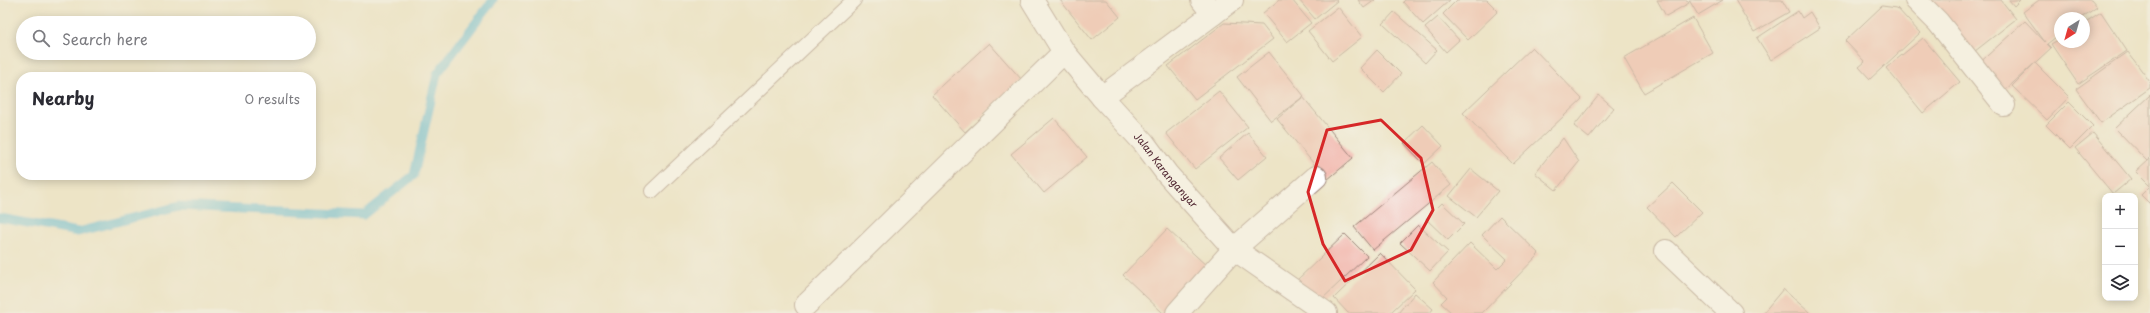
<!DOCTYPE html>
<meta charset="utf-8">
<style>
:root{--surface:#fff;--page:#f2f2f3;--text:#2b2b33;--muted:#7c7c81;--line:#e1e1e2}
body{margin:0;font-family:"Playpen Sans",sans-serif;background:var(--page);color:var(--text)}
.controls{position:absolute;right:12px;bottom:12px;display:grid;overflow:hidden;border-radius:8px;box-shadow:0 2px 10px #0003}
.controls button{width:36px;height:36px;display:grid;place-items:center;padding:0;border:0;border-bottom:1px solid var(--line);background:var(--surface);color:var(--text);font:20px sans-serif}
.compass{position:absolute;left:2054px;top:12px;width:36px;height:36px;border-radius:50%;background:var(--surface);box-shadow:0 2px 10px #0003;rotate:217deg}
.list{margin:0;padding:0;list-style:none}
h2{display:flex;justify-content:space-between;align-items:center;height:52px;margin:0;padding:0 16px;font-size:17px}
h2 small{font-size:13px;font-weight:400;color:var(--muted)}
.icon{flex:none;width:22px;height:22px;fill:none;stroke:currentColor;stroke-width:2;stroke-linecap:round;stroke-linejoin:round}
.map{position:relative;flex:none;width:2150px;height:313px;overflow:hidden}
.search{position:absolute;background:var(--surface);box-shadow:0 2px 10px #0003;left:16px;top:16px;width:300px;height:44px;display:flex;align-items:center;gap:10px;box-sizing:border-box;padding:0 14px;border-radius:22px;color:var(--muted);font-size:15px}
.panel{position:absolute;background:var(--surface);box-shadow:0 2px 10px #0003;left:16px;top:72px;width:300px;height:108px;border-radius:16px}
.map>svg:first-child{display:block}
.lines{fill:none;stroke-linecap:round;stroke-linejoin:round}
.stream{stroke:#5ab9d9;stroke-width:9}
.building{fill:#f2b0a5}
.lane-casing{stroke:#9c8278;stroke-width:16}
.street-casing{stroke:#9c8278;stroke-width:24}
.lane{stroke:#fff;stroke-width:14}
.street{stroke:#fff;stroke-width:22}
.marked{fill:none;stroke:#d62828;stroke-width:3;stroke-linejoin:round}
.labels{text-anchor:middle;stroke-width:3;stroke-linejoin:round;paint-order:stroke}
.street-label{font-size:10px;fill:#4a1f2b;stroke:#f6f6f2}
</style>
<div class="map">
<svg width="2150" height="313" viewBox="0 0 2150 313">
<rect width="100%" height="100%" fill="#f6f6f2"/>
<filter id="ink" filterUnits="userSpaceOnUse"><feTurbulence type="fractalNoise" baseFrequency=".025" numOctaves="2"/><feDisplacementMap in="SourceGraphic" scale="8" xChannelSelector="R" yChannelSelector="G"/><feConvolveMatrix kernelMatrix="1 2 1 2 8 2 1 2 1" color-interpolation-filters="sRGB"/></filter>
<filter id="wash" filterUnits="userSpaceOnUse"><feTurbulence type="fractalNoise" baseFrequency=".012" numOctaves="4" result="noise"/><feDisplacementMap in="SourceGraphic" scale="16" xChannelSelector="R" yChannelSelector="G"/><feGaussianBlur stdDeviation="0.9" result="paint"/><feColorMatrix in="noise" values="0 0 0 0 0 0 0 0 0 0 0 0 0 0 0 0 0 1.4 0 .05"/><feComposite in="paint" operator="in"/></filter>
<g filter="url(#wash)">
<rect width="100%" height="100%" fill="#ede4c6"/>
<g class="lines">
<!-- stream -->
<polyline class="stream" points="0,218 78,232 179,206 364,215 414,175 437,74 493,0"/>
</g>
<g id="blocks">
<!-- building -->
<g class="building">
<polygon points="1060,0 1106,0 1120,17 1092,40"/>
<polygon points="1279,0 1292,0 1311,23 1287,42 1263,13"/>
<polygon points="1299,0 1336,0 1337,1 1315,19"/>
<polygon points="1358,0 1375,0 1364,8"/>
<polygon points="1405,0 1450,0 1423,24 1403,2"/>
<polygon points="1457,0 1487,0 1498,11 1468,40 1443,14"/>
<polygon points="1657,0 1687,0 1689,3 1666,16"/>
<polygon points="1689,0 1723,0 1698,15"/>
<polygon points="1735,0 1782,0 1789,12 1754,32"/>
<polygon points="1928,0 2001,0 2016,19 1970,55"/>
<polygon points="2009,0 2020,0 2014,6"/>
<polygon points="2039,0 2091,0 2097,7 2081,18 2060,18 2060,34 2047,44 2051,48 2001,94 1975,67 2025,21 2045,42 2023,12"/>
<polygon points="1882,6 1897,8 1920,33 1870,79 1859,67 1865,62 1845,41"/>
<polygon points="1338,7 1362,37 1332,61 1308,31"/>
<polygon points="1798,11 1802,18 1810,12 1820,28 1771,60 1757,38"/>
<polygon points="1394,12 1437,50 1425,63 1383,24"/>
<polygon points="2101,12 2127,51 2078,84 2051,44 2060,39 2060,42 2084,42 2084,23"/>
<polygon points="1438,17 1459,40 1446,52 1425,28"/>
<polygon points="1693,18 1713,53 1644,93 1624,58"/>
<polygon points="1224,23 1262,25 1273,39 1195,99 1168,66"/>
<polygon points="1923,38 1960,82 1923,113 1886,68"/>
<polygon points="989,43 1022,80 965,132 932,95"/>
<polygon points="1532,47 1582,99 1513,164 1463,113"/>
<polygon points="1377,50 1401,74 1384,92 1360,68"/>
<polygon points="1269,52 1304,96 1271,121 1237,77"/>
<polygon points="2128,52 2150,82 2150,88 2101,123 2076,89"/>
<polygon points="2035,63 2069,97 2047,120 2012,86"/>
<polygon points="1219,91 1248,127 1195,169 1166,133"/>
<polygon points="1599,95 1614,108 1589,138 1574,126"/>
<polygon points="2150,95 2150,158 2147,161 2115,128"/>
<polygon points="1303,97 1353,158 1327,180 1277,119"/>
<polygon points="2069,102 2093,126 2070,149 2046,125"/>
<polygon points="1054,118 1087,157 1044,193 1011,154"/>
<polygon points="1423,125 1443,146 1424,164 1404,143"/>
<polygon points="1248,133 1267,156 1238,180 1219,158"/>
<polygon points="2093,133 2131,179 2113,194 2075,148"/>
<polygon points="1563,138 1579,162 1556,190 1535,173"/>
<polygon points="2150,159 2150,204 2141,195 2150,186 2136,172"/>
<polygon points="1432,162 1451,185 1373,250 1354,227"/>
<polygon points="1471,169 1498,191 1476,217 1449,196"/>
<polygon points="1673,183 1702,212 1676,237 1647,207"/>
<polygon points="1442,203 1464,224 1448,240 1426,219"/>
<polygon points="1500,216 1539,254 1482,313 1452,313 1441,303 1447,297 1433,282 1470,243 1497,269 1507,259 1482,235"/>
<polygon points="1418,225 1448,252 1430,271 1400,243"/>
<polygon points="1167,229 1209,268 1166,313 1163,313 1123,275"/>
<polygon points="1345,234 1367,256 1317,304 1295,282"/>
<polygon points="1380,253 1415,289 1390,313 1348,313 1334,298"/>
<polygon points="1783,289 1809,312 1810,313 1763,313"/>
<polygon points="1415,293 1433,309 1430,313 1398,313"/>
</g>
</g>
</g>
<g filter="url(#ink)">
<use href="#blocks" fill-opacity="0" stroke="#9c8278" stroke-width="1"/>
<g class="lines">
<defs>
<polyline id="lane" points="652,191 854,0"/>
<g id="street">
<path id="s1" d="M1032,0L1064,52L1102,97L1144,143L1167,174L1234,249L1326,313"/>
<polyline points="1202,0 1213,14"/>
<polyline points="1916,0 1938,22 2004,105"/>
<polyline points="1102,97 1232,0"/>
<polyline points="1666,251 1731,313"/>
<polyline points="806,305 1064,52"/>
<polyline points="1177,313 1234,249 1316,177"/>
</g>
</defs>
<!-- lane casing -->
<use href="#lane" class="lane-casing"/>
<!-- street casing -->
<use href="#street" class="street-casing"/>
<!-- lane -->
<use href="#lane" class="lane"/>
<!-- street -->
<use href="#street" class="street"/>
</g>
</g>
<!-- marked area -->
<path d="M0 0H2150V313H0ZM1381,120L1421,158L1433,210L1411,250L1345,281L1323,244L1308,192L1327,130Z" fill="#ede4c6" fill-opacity=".55" fill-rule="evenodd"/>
<path class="marked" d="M1381,120L1421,158L1433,210L1411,250L1345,281L1323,244L1308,192L1327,130Z"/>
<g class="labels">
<!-- street labels -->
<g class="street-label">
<text dy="4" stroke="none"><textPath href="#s1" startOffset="217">Jalan Karanganyar</textPath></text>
</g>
</g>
</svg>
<div class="controls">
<button>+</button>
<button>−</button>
<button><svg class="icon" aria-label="layers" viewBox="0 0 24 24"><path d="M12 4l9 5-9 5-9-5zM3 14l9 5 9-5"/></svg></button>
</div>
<svg class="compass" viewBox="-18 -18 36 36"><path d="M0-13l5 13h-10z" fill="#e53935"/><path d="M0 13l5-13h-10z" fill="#7c7c81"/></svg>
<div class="search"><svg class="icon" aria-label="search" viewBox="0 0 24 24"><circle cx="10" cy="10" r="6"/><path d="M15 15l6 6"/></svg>Search here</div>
<section class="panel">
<h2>Nearby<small>0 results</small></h2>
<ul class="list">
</ul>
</section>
</div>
